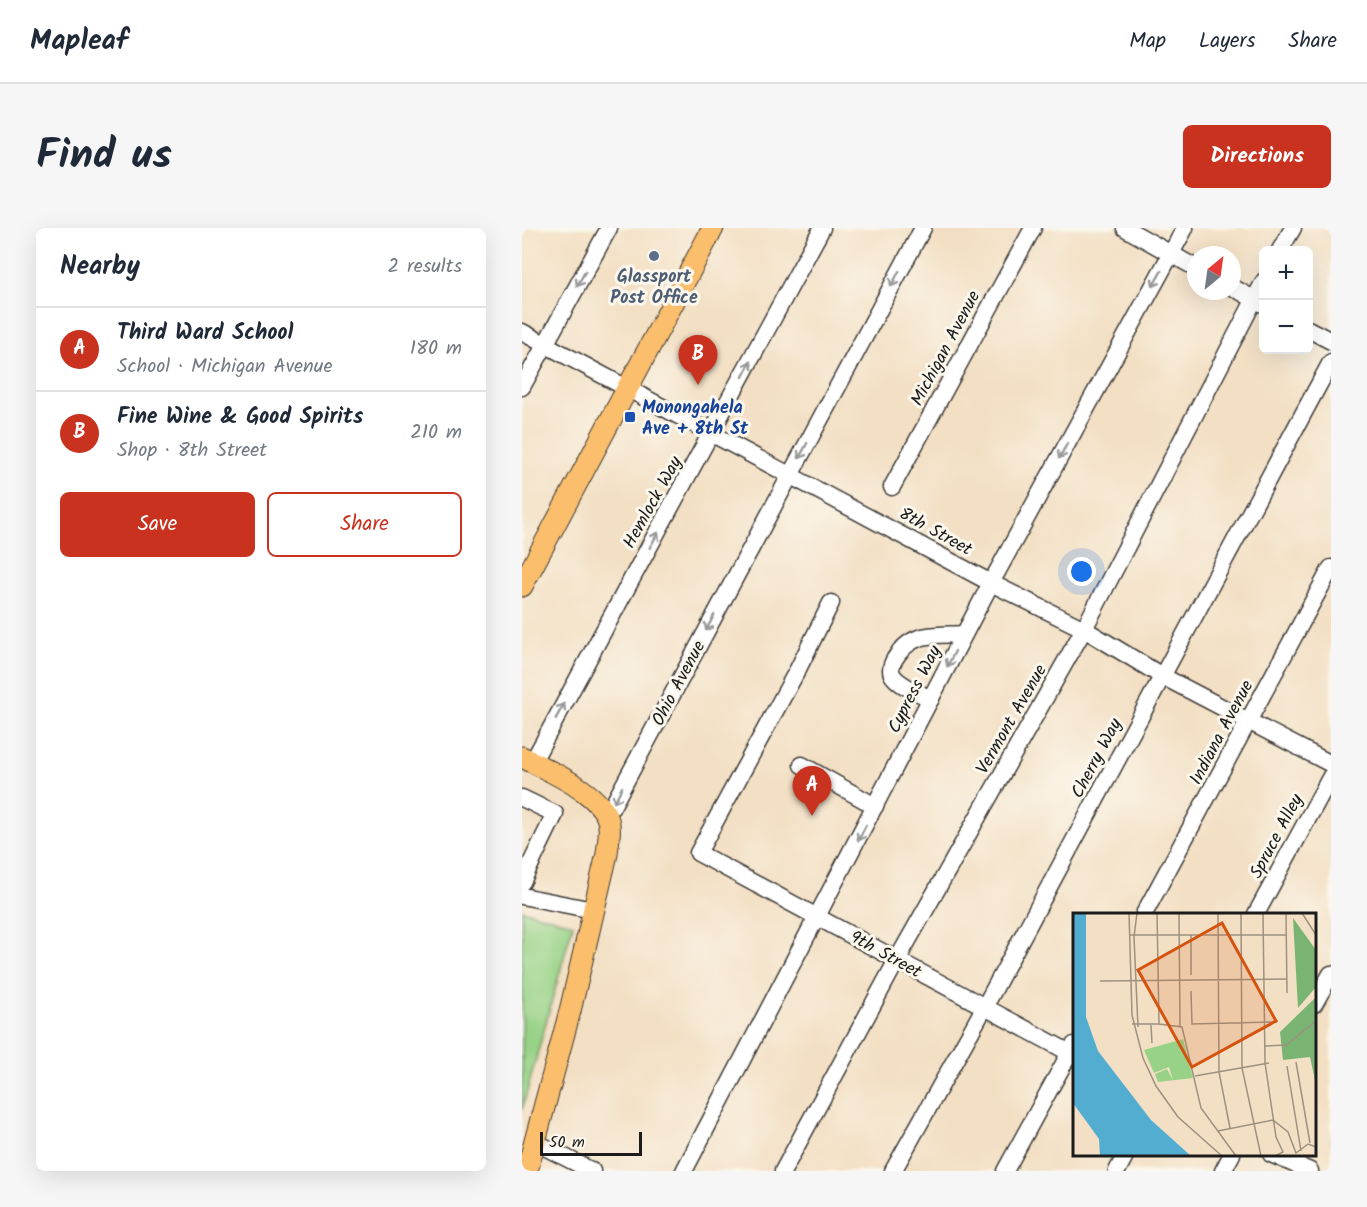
<!DOCTYPE html>
<meta charset="utf-8">
<style>
:root{--surface:#fff;--page:#f6f6f7;--text:#1f2937;--muted:#747a83;--line:#e0e1e3;--accent:#c8321e}
body{margin:0;font-family:Kalam,sans-serif;background:var(--page);color:var(--text)}
.controls{position:absolute;right:18px;top:18px;display:grid;overflow:hidden;border-radius:9px;box-shadow:0 6px 24px #0002}
.controls button{width:54px;height:54px;display:grid;place-items:center;padding:0;border:0;border-bottom:2px solid var(--line);background:var(--surface);color:var(--text);font:30px sans-serif}
.compass{position:absolute;left:665px;top:18px;width:54px;height:54px;border-radius:50%;background:var(--surface);box-shadow:0 6px 24px #0002;rotate:29deg}
.scale{position:absolute;left:18px;bottom:15px;width:102px;box-sizing:border-box;padding-left:6px;border:3px solid #1c1c1c;border-top:0;font-size:16px;line-height:21px;white-space:nowrap;color:#1c1c1c;-webkit-text-stroke:4px #fbf7ec;paint-order:stroke}
.you{position:absolute;left:560px;top:344px;width:21px;height:21px;margin:-15px;border:4px solid #fff;border-radius:50%;background:#1a73e8;box-shadow:0 0 0 9px #1a73e833}
.badge{display:grid;place-items:center;width:39px;height:39px;border-radius:50%;background:var(--accent);color:#fff;font-size:20px;font-weight:700}
.pin{position:absolute;translate:-50% -50px;filter:drop-shadow(0 2px 3px #0008)}
.pin::after{content:'';position:absolute;top:32px;width:21px;height:18px;background:inherit;clip-path:polygon(0 0,100% 0,50% 100%)}
.list{margin:0;padding:0;list-style:none}
h2{display:flex;justify-content:space-between;align-items:center;height:78px;margin:0;padding:0 24px;font-size:26px}
h2 small{font-size:20px;font-weight:400;color:var(--muted)}
.list li{display:grid;grid-template-columns:39px 1fr auto;gap:18px;align-items:center;box-sizing:border-box;height:84px;padding:0 24px;border-top:2px solid var(--line)}
.list b{display:block;font-size:22px;white-space:nowrap}
.list p{margin:0;font-size:20px;white-space:nowrap;color:var(--muted)}
.list em{font-size:20px;font-style:normal;color:var(--muted)}
.actions{display:flex;gap:12px;padding:18px 24px}
.actions a{flex:1;padding:14px 0;border:2px solid var(--accent);border-radius:9px;text-align:center;font-size:21px;color:var(--accent)}
.actions .main{background:var(--accent);color:#fff}
.map{position:relative;flex:none;width:809px;height:943px;overflow:hidden;border-radius:9px}
header{display:flex;align-items:center;gap:36px;box-sizing:border-box;height:84px;padding:0 30px;background:var(--surface);border-bottom:2px solid var(--line)}
header strong{font-size:28px}
nav{display:flex;gap:33px;margin-inline-start:auto;font-size:21px}
.intro{display:flex;align-items:center;justify-content:space-between;box-sizing:border-box;height:144px;padding:0 36px}
h1{margin:0;font-size:42px}
.button{padding:15px 27px;border-radius:9px;background:var(--accent);color:#fff;font-size:21px;font-weight:700}
main{display:flex;gap:36px;padding:0 36px}
aside{flex:1;background:var(--surface);border-radius:9px;box-shadow:0 6px 24px #0002}
.map>svg:first-child{display:block}
.green{fill:#97d286;stroke:#5a7751;stroke-width:1.5}
.lines{fill:none;stroke-linecap:round;stroke-linejoin:round}
.minor-casing{stroke:#3c3935;stroke-width:19}
.major-casing{stroke:#3c3935;stroke-width:23}
.minor{stroke:#fff;stroke-width:16}
.major{stroke:#fabe6d;stroke-width:21}
.oneway{stroke:#999}
.service-dot{fill:#5c6f8a;stroke:#fbf7ec;stroke-width:2}
.transit-dot{fill:#1a4fb4;stroke:#fbf7ec;stroke-width:2}
.labels{text-anchor:middle;stroke-width:6;stroke-linejoin:round;paint-order:stroke}
.service-label{font-size:18px;font-weight:bold;fill:#4e5e75;stroke:#fbf7ec}
.street-label{font-size:18px;fill:#1c1c1c;stroke:#fbf7ec}
.transit-label{font-size:18px;font-weight:bold;fill:#164399;stroke:#fbf7ec;text-anchor:start}
.inset-road{fill:none;stroke:#9d9180;stroke-width:1.5}
.view{fill:#d4530e;fill-opacity:0.15;stroke:#d4530e;stroke-width:3}
.inset-edge{fill:none;stroke:#1c1c1c;stroke-width:3}
</style>
<header>
<strong>Mapleaf</strong>
<nav><a>Map</a><a>Layers</a><a>Share</a></nav>
</header>
<div class="intro"><h1>Find us</h1><a class="button">Directions</a></div>
<main>
<aside>
<h2>Nearby<small>2 results</small></h2>
<ul class="list">
<li><span class="badge">A</span><div><b>Third Ward School</b><p>School · Michigan Avenue</p></div><em>180 m</em></li>
<li><span class="badge">B</span><div><b>Fine Wine &amp; Good Spirits</b><p>Shop · 8th Street</p></div><em>210 m</em></li>
</ul>
<div class="actions"><a class="main">Save</a><a>Share</a></div>
</aside>
<div class="map">
<svg width="809" height="943" viewBox="0 0 809 943">
<rect width="100%" height="100%" fill="#fbf7ec"/>
<filter id="ink" filterUnits="userSpaceOnUse"><feTurbulence type="fractalNoise" baseFrequency=".0167" numOctaves="2"/><feDisplacementMap in="SourceGraphic" scale="12" xChannelSelector="R" yChannelSelector="G"/><feConvolveMatrix kernelMatrix="1 2 1 2 8 2 1 2 1" color-interpolation-filters="sRGB"/></filter>
<filter id="wash" filterUnits="userSpaceOnUse"><feTurbulence type="fractalNoise" baseFrequency=".008" numOctaves="4" result="noise"/><feDisplacementMap in="SourceGraphic" scale="24" xChannelSelector="R" yChannelSelector="G"/><feGaussianBlur stdDeviation="1.35" result="paint"/><feColorMatrix in="noise" values="0 0 0 0 0 0 0 0 0 0 0 0 0 0 0 0 0 1.4 0 .05"/><feComposite in="paint" operator="in"/></filter>
<g filter="url(#wash)">
<rect width="100%" height="100%" fill="#f3dfc3"/>
<!-- green -->
<polygon class="green" points="0,682 51,696 0,882"/>
</g>
<g filter="url(#ink)">
<g class="lines">
<defs>
<g id="minor">
<polyline points="603,0 674,40"/>
<polyline points="758,22 771,0"/>
<polyline points="710,59 741,76"/>
<polyline points="786,101 809,113"/>
<polyline points="0,104 469,355 562,401 640,448 809,536"/>
<polyline points="0,159 87,0"/>
<polyline points="370,259 511,0"/>
<polyline points="309,375 276,441 176,625 552,827"/>
<path d="M409,471C398,465 380,459 372,449C367,444 369,438 372,432C390,402 411,408 442,406"/>
<polyline points="10,535 300,0"/>
<polyline points="280,537 353,578"/>
<polyline points="0,570 33,586 0,654"/>
<polyline points="85,588 401,0"/>
<polyline points="0,668 71,682"/>
<polyline points="622,686 809,340"/>
<polyline points="734,686 809,548"/>
<polyline points="792,776 809,746"/>
<polyline points="13,914 70,943"/>
<polyline points="749,926 788,943"/>
<polyline points="162,943 469,355 663,0"/>
<polyline points="261,943 375,732 562,401 742,53"/>
<polyline points="371,943 462,780 809,134"/>
<polyline points="483,943 552,817"/>
<polyline points="595,943 604,926"/>
<polyline points="701,943 710,926"/>
</g>
<g id="major">
<polyline points="0,358 191,0"/>
<path d="M0,529C25,542 73,562 85,589C90,600 86,614 85,626L48,783L5,943"/>
</g>
</defs>
<!-- minor casing -->
<use href="#minor" class="minor-casing"/>
<!-- major casing -->
<use href="#major" class="major-casing"/>
<!-- minor -->
<use href="#minor" class="minor"/>
<!-- major -->
<use href="#major" class="major"/>
</g>
<!-- one-way arrows -->
<defs><path id="oneway-shaft" d="M-6 0H5M1.5-3L5.5 0L1.5 3" fill="none" stroke-width="1.6" stroke-linecap="round" stroke-linejoin="round" transform="scale(1.5)"/></defs>
<g class="oneway">
<use href="#oneway-shaft" transform="translate(59 51) rotate(119)"/>
<use href="#oneway-shaft" transform="translate(373 51) rotate(118)"/>
<use href="#oneway-shaft" transform="translate(635 51) rotate(119)"/>
<use href="#oneway-shaft" transform="translate(225 141) rotate(-62)"/>
<use href="#oneway-shaft" transform="translate(281 223) rotate(118)"/>
<use href="#oneway-shaft" transform="translate(541 223) rotate(119)"/>
<use href="#oneway-shaft" transform="translate(132 312) rotate(-61)"/>
<use href="#oneway-shaft" transform="translate(188 395) rotate(118)"/>
<use href="#oneway-shaft" transform="translate(429 431) rotate(117)"/>
<use href="#oneway-shaft" transform="translate(38 483) rotate(-61)"/>
<use href="#oneway-shaft" transform="translate(96 567) rotate(118)"/>
<use href="#oneway-shaft" transform="translate(340 605) rotate(117)"/>
</g>
</g>
<!-- markers -->
<circle class="service-dot" cx="132" cy="28" r="6"/>
<rect class="transit-dot" x="102" y="183" width="12" height="12" rx="3"/>
<g class="labels">
<!-- service labels -->
<g class="service-label">
<text x="132" y="54">Glassport<tspan x="132" dy="21">Post Office</tspan></text>
</g>
<!-- street labels -->
<g class="street-label">
<text transform="translate(423 120) rotate(-62)" y="6">Michigan Avenue</text>
<text transform="translate(130 274) rotate(-61)" y="6">Hemlock Way</text>
<text transform="translate(414 303) rotate(29)" y="6">8th Street</text>
<text transform="translate(156 455) rotate(-62)" y="6">Ohio Avenue</text>
<text transform="translate(392 461) rotate(-63)" y="6">Cypress Way</text>
<text transform="translate(489 491) rotate(-60)" y="6">Vermont Avenue</text>
<text transform="translate(699 504) rotate(-62)" y="6">Indiana Avenue</text>
<text transform="translate(574 530) rotate(-62)" y="6">Cherry Way</text>
<text transform="translate(754 608) rotate(-62)" y="6">Spruce Alley</text>
<text transform="translate(364 726) rotate(29)" y="6">9th Street</text>
</g>
<!-- transit labels -->
<g class="transit-label">
<text x="120" y="185">Monongahela<tspan x="120" dy="21">Ave + 8th St</tspan></text>
</g>
</g>
<!-- overview -->
<g transform="translate(551 685)">
<rect width="243" height="243" fill="#f3dfc3"/>
<path d="M110,126L120,165L85,169L82,161L94,156L100,167L96,154L81,160L71,137Z" fill="#97d286"/>
<path d="M220,5L243,37V74L225,95ZM243,84V172L237,144L210,147L207,119Z" fill="#79b473"/>
<path d="M0,0H13V104L25,138L78,207L118,243H27L26,226L0,190Z" fill="#53add1"/>
<path class="inset-road" d="M56,0L59,102L70,145L83,173L105,204L149,243M64,0L61,24L65,114M84,0L86,111L109,114L128,195L163,243M106,0L107,113M145,0L146,159L157,215M168,0L169,155L188,243M190,0L192,150L203,224L210,239L202,243M213,0L214,80M229,0L243,22M57,22H213M118,22V62M27,68L213,66M118,78L119,111L204,109M59,111H86M78,112L79,130M192,133L213,132L243,108M223,149L237,230M214,153L228,238M122,163L196,150M145,218L200,207L215,219L223,240L235,231L243,234"/>
<path class="view" d="M149,10L203,108L119,154L65,57Z"/>
<rect width="243" height="243" class="inset-edge"/>
</g>
</svg>
<div class="controls">
<button>+</button>
<button>−</button>
</div>
<svg class="compass" viewBox="-18 -18 36 36"><path d="M0-13l5 13h-10z" fill="#e53935"/><path d="M0 13l5-13h-10z" fill="#747a83"/></svg>
<div class="scale">50 m</div>
<div class="you"></div>
<div class="pin badge" style="left:290px;top:588px">A</div>
<div class="pin badge" style="left:176px;top:157px">B</div>
</div>
</main>
